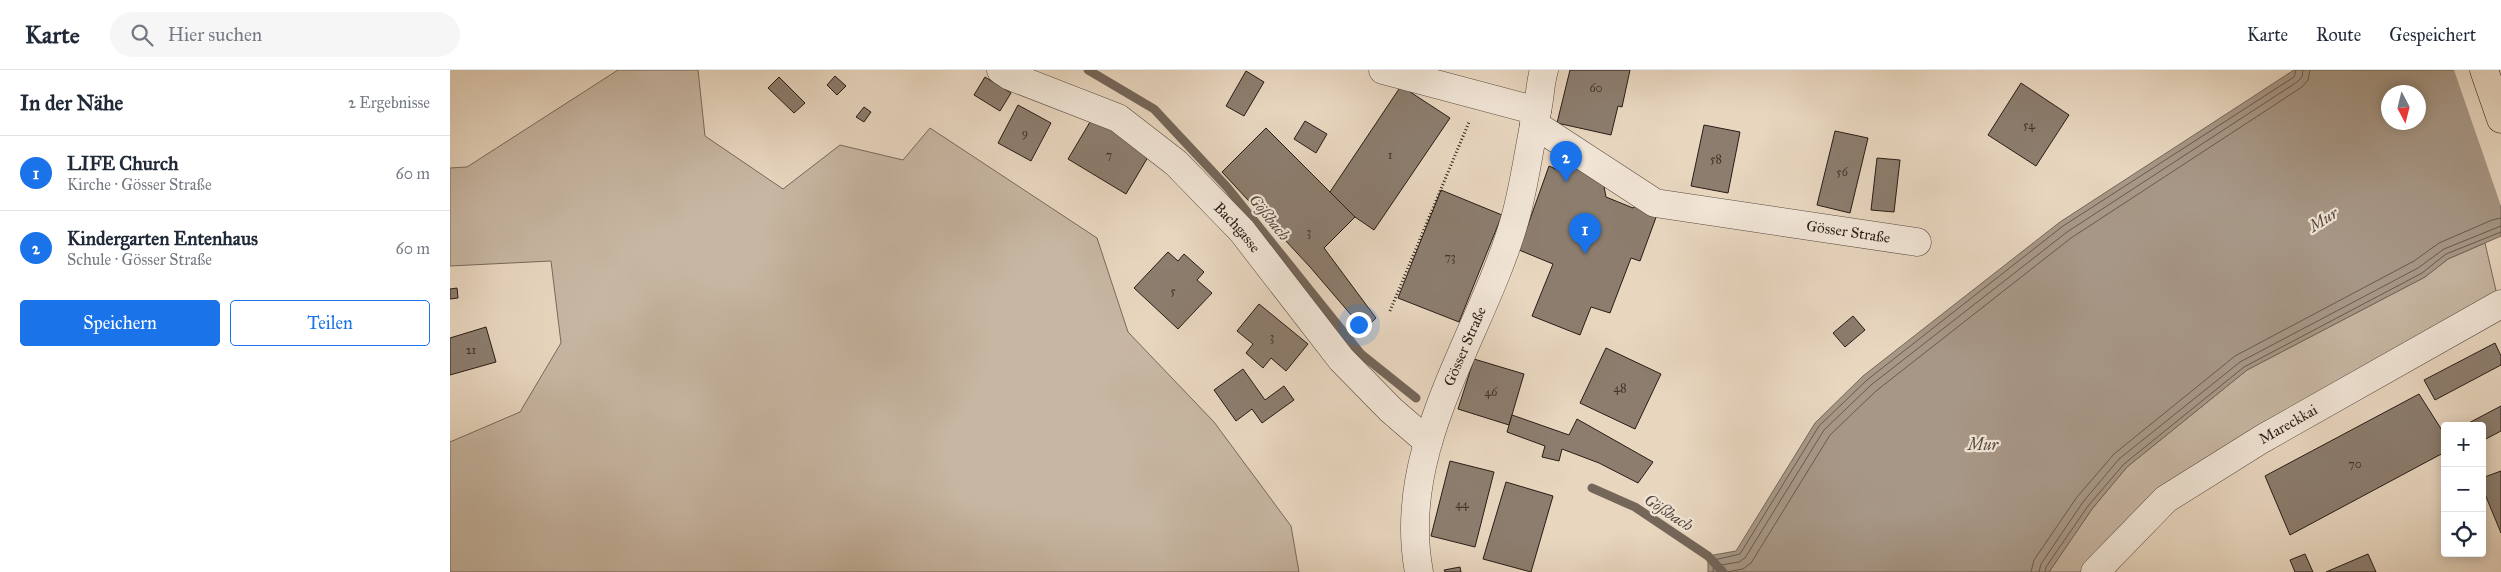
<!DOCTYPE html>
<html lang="de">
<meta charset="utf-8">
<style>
:root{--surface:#fff;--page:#f6f6f7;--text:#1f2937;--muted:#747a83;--line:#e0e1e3;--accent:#1a73e8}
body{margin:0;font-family:"IM FELL Great Primer",serif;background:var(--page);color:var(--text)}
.controls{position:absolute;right:15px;bottom:15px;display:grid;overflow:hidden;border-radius:5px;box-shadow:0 2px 12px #0003}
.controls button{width:45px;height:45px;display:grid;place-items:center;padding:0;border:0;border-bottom:1px solid var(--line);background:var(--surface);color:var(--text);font:25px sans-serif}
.compass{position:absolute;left:1931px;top:15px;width:45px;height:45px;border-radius:50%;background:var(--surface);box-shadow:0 2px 12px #0003;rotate:173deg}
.you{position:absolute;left:908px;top:254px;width:18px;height:18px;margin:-12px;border:4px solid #fff;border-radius:50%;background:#1a73e8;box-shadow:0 0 0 8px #1a73e833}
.badge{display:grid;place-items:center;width:32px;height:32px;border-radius:50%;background:var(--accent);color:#fff;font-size:16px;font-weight:700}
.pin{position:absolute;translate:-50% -41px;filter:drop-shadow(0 1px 2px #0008)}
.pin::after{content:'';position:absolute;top:26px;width:18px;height:15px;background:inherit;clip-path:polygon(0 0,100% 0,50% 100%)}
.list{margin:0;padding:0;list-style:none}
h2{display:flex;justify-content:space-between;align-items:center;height:65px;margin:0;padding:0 20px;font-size:21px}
h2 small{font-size:16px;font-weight:400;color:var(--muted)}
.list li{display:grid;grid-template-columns:32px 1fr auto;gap:15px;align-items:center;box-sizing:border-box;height:75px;padding:0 20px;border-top:1px solid var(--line)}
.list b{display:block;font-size:19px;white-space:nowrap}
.list p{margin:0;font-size:16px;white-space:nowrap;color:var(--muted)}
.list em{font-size:16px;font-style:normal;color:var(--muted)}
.actions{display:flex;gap:10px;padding:15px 20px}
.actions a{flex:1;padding:11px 0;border:1px solid var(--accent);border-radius:5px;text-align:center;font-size:18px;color:var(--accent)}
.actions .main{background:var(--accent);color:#fff}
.icon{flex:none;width:28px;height:28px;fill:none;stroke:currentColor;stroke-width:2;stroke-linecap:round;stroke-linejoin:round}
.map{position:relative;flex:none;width:2051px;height:502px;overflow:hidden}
header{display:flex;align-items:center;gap:30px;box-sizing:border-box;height:70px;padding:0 25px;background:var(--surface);border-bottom:1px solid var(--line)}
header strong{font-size:24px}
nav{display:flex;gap:28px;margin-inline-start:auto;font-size:18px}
.search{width:350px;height:45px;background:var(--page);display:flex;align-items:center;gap:12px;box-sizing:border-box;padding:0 18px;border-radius:28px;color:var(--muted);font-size:19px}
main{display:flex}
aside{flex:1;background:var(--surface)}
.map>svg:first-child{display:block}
.green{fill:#c7b6a2;stroke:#78695c}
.water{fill:#a79786;stroke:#746659;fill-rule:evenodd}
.pier{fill:#e8d6bf}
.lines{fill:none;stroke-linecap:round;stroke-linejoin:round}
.shore{stroke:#685a4e;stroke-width:1}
.stream{stroke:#746659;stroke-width:9}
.building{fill:#8c7d6e;stroke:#281c16}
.minor-casing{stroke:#584a40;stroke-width:29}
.major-casing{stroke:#281c16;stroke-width:29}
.path{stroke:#281c16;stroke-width:3;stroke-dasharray:1 2.5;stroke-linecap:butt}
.minor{stroke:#f0e4d5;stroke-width:28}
.major{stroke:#e8d6bf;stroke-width:28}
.labels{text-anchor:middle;stroke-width:4.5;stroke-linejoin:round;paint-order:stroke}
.number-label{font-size:12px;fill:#41342c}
.street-label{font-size:15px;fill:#281c16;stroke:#f0e4d5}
.water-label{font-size:16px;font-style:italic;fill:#54473d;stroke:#f0e4d5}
</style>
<header>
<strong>Karte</strong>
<div class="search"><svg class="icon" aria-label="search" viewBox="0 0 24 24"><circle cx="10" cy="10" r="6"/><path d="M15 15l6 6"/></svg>Hier suchen</div>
<nav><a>Karte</a><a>Route</a><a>Gespeichert</a></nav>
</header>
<main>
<aside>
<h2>In der Nähe<small>2 Ergebnisse</small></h2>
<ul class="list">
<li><span class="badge">1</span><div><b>LIFE Church</b><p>Kirche · Gösser Straße</p></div><em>60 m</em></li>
<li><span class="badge">2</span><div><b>Kindergarten Entenhaus</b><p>Schule · Gösser Straße</p></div><em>60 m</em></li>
</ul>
<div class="actions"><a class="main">Speichern</a><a>Teilen</a></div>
</aside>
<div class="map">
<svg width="2051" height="502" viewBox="0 0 2051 502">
<rect width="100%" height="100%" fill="#e8d6bf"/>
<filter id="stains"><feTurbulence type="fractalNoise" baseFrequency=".004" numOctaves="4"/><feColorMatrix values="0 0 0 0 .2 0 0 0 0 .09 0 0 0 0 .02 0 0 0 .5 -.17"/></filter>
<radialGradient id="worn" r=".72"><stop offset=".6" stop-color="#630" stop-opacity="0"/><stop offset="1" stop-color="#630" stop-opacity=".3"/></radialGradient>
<!-- green -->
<g class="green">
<polygon points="168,0 248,0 255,66 333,119 390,75 453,90 480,58 647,168 678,262 764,352 841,456 849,502 0,502 0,372 70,342 111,273 101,191 0,196 0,98 17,97"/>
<polygon points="2035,173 2047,225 1902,304 1633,502 1599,502 1642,439 1677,397 1797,300 1975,207 1998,189"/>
</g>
<!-- water -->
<path class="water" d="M1844,0H2051V166L1998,189L1975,207L1797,300L1677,397L1642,439L1599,502H1258V486L1286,481L1365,353L1413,306L1610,152ZM1938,22H1968V52H1938Z"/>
<!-- pier -->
<polygon class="pier" points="2004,0 2051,0 2051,136"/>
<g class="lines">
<!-- shore -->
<g class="shore">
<polyline points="1263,502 1264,490 1290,484 1369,356 1417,310 1613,156 1844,7 1846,0"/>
<polyline points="1269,502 1271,495 1289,492 1295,488 1374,360 1421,315 1617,162 1847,12 1852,7 1853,0"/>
<polyline points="1277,502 1293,499 1301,493 1380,365 1426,321 1621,168 1852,17 1858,10 1860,0"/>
<polyline points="1581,502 1584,490 1627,427 1664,384 1785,286 1964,191 1989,173 2042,150 2051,148"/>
<polyline points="1589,502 1591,494 1633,432 1669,389 1790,292 1968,198 1994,179 2051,156"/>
<polyline points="1595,502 1596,497 1638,436 1674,394 1794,297 1972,203 1996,184 2051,162"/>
</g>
<!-- stream -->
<g class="stream">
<polyline points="638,0 704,39 777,117 911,284 966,328"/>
<polyline points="1142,418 1185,437 1258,486 1273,502"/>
</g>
</g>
<!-- building -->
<g class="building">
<polygon points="1120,0 1180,0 1172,37 1168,36 1161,65 1107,53"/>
<polygon points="796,1 814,12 794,46 776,36"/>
<polygon points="385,6 396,16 387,25 377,15"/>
<polygon points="329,7 355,33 344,43 318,18"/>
<polygon points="535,7 561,23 550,41 524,25"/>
<polygon points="1571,13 1619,45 1586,96 1538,65"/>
<polygon points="951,16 1000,48 924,160 905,147 880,122"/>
<polygon points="568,35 601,53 581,91 548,73"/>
<polygon points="414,37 421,42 414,52 406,47"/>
<polygon points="643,47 701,82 676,124 618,89"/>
<polygon points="855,51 877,64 866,83 844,69"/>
<polygon points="1254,55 1290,62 1278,123 1241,116"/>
<polygon points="816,58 905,147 874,178 926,248 914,260 860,197 772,102"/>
<polygon points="1385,61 1418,68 1400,143 1367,135"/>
<polygon points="1427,88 1450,90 1444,142 1421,140"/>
<polygon points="1125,95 1153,111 1156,127 1183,138 1187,134 1208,142 1190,191 1181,188 1160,243 1141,237 1130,265 1082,246 1103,194 1069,180 1099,96 1110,101 1113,96"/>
<polygon points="991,120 1052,145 1009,252 948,228"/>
<polygon points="718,182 728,191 734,184 754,202 747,210 762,223 728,259 684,218"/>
<polygon points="7,218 8,228 0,229 0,219"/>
<polygon points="809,234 858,274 836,301 821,288 813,298 796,283 803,274 787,261"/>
<polygon points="1403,246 1415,260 1395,277 1383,263"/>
<polygon points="36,257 46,292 0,305 0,268"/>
<polygon points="2045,273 2051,286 2051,295 1985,330 1974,310"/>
<polygon points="1156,278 1211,304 1185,359 1130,333"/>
<polygon points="1024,289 1074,304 1059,355 1008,339"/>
<polygon points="793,299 815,330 834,316 844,330 812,353 802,339 786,351 764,320"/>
<polygon points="1969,324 1995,365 1995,382 1840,465 1815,406"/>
<polygon points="2051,336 2051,361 2032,371 2032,356 2013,356"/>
<polygon points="1062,345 1119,365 1127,349 1203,392 1188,413 1149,393 1112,379 1109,391 1092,387 1095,376 1057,362"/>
<polygon points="1000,391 1044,402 1025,477 981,466"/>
<polygon points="2051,401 2051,463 2032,417 2032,408"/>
<polygon points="1056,412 1103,426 1081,502 1033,489"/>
<polygon points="1855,484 1863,502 1845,502 1840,490"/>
<polygon points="1918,484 1926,502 1876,502"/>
<polygon points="1010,497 1011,502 995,502 994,500"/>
</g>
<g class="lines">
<defs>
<g id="minor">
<path id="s1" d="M551,0L560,6L668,48L726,93L792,161L891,289L941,340L978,372"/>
<polyline points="933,0 1087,41"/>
<path id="s2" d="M1084,54L1205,133L1467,172"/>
<path id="s3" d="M969,502C945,376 1032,265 1065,149C1075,113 1079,77 1087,41C1090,28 1090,13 1094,0"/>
<path id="s4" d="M1645,502L1716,429L1812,369L2051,234"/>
</g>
<polyline id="major" points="2034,0 2051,49"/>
</defs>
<!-- minor casing -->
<use href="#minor" class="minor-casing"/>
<!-- major casing -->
<use href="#major" class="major-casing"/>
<!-- path -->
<polyline class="path" points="940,241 1019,52"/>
<!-- minor -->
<use href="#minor" class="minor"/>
<!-- major -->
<use href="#major" class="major"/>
</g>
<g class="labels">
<!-- number labels -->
<g class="number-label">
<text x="1146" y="22">60</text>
<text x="1579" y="59">54</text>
<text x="575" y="67">9</text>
<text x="659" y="89">7</text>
<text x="940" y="89">1</text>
<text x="1266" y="93">58</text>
<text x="1392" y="106">56</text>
<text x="859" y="166">3</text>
<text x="1000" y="191">73</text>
<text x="723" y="225">5</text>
<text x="822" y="271">3</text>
<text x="21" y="284">21</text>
<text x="1170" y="322">48</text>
<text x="1041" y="326">46</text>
<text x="1905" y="398">70</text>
<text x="1012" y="438">44</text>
</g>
<!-- street labels -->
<g class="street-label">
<text dy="5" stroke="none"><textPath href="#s1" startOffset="289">Bachgasse</textPath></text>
<text dy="5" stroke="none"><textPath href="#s2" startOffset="340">Gösser Straße</textPath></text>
<text dy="5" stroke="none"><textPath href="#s3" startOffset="234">Gösser Straße</textPath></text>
<text dy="5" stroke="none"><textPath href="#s4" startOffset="245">Mareckkai</textPath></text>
</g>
<!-- water labels -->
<g class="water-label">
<text transform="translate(820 147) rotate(51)" y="6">Gößbach</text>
<text transform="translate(1873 149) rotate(-32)" y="6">Mur</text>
<text x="1533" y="380">Mur</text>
<text transform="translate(1219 442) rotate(33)" y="6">Gößbach</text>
</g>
</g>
<rect width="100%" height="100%" filter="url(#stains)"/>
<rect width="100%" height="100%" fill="url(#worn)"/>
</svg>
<div class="controls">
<button>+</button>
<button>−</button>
<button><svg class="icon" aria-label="locate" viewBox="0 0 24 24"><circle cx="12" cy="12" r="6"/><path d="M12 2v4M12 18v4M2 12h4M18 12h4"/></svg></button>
</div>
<svg class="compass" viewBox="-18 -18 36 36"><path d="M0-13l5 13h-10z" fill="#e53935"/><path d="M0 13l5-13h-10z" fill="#747a83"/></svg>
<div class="you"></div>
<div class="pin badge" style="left:1135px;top:184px">1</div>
<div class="pin badge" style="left:1116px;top:112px">2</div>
</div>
</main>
